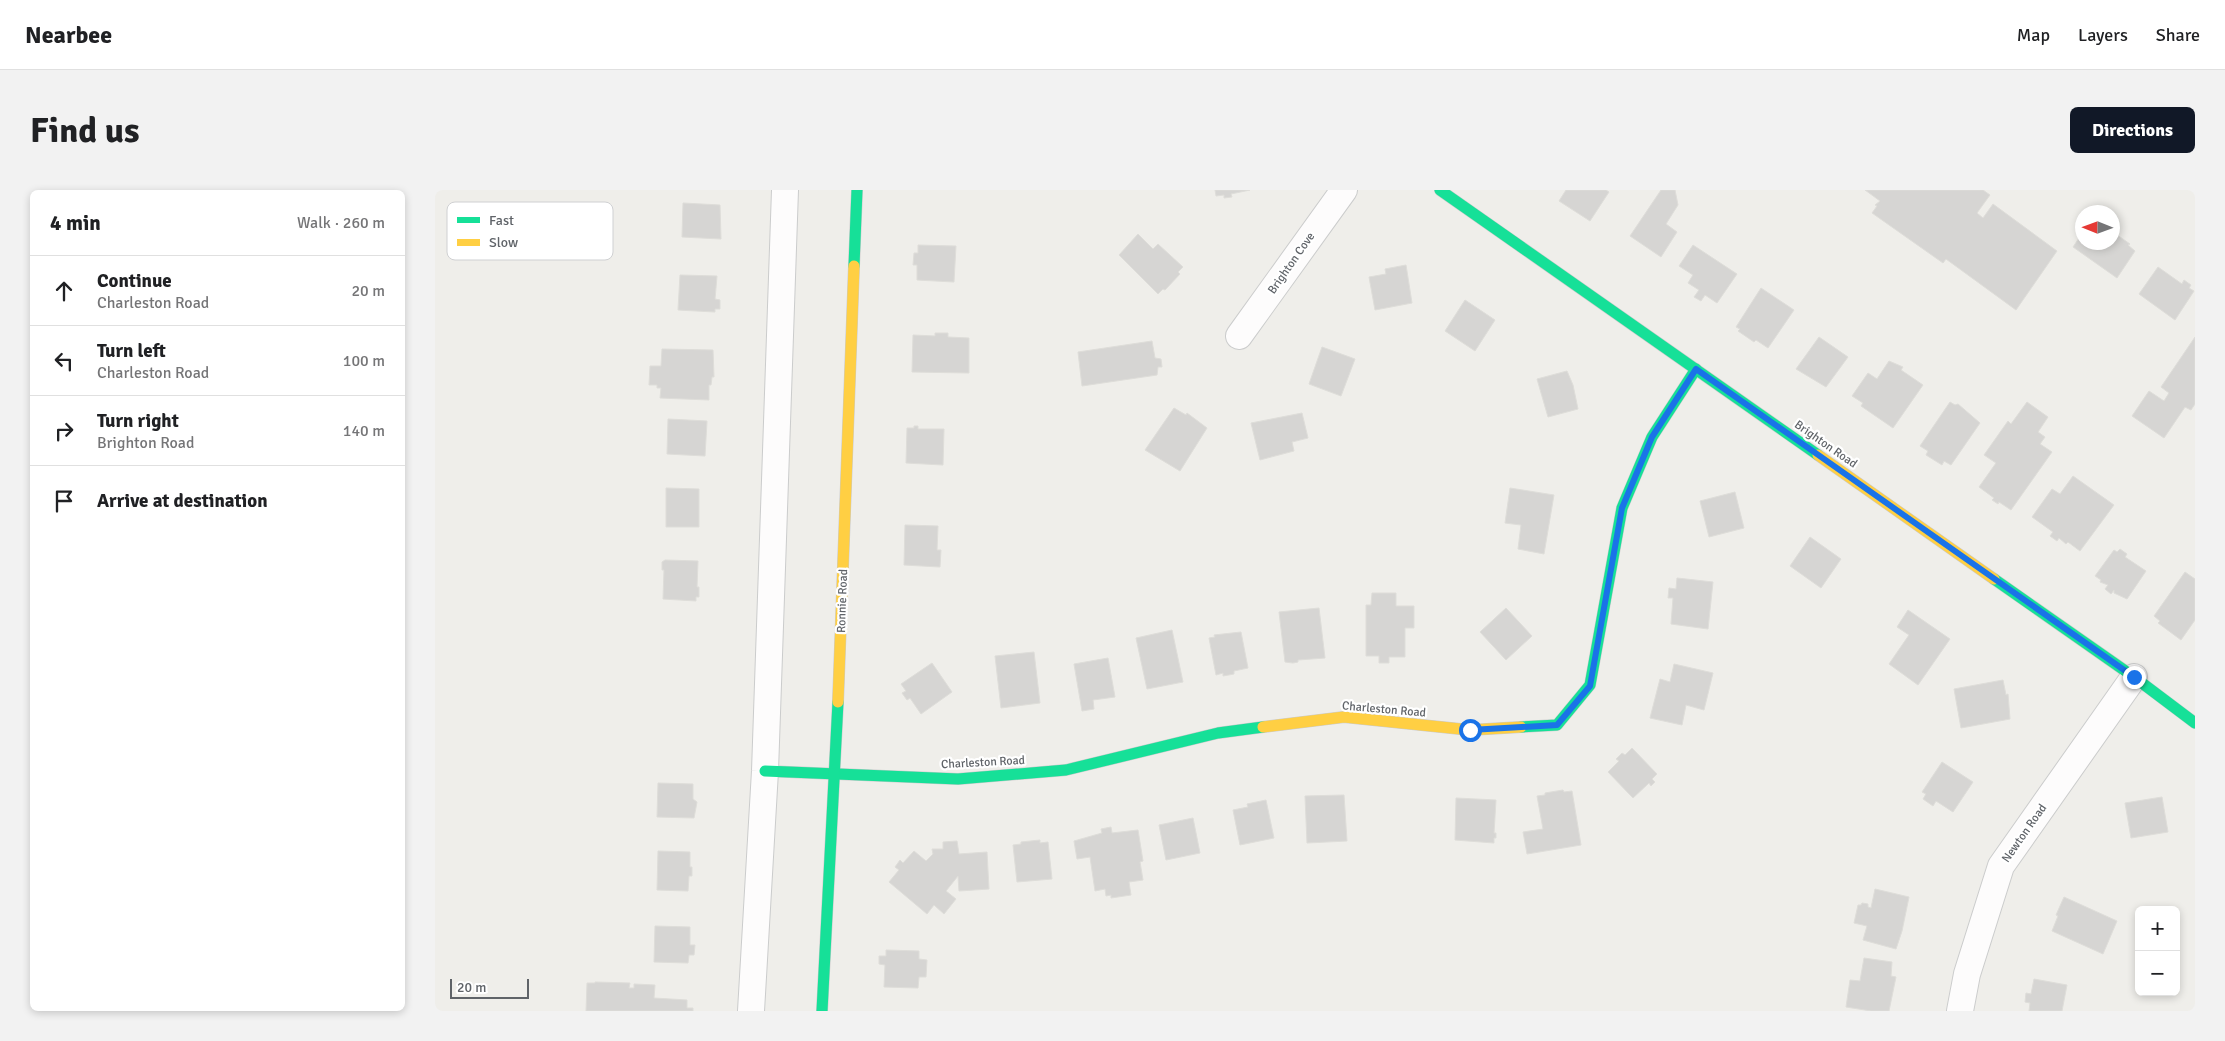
<!DOCTYPE html>
<meta charset="utf-8">
<style>
:root{--surface:#fff;--page:#f2f2f2;--text:#202124;--muted:#757577;--line:#e0e0e0;--accent:#111827}
body{margin:0;font-family:Signika,sans-serif;background:var(--page);color:var(--text)}
.controls{position:absolute;right:15px;bottom:15px;display:grid;overflow:hidden;border-radius:8px;box-shadow:0 2px 8px #0003}
.controls button{width:45px;height:45px;display:grid;place-items:center;padding:0;border:0;border-bottom:1px solid var(--line);background:var(--surface);color:var(--text);font:25px sans-serif}
.compass{position:absolute;left:1640px;top:15px;width:45px;height:45px;border-radius:50%;background:var(--surface);box-shadow:0 2px 8px #0003;rotate:271deg}
.scale{position:absolute;left:15px;bottom:12px;width:79px;box-sizing:border-box;padding-left:5px;border:2px solid #5f6368;border-top:0;font-size:14px;line-height:18px;white-space:nowrap;color:#5f6368;-webkit-text-stroke:4px #fff;paint-order:stroke}
.stop{position:absolute;width:15px;height:15px;margin:-11px;border:4px solid #1a73e8;border-radius:50%;background:#fff}
.stop.end{background:#1a73e8;border-color:#fff;box-shadow:0 1px 5px #0008}
.list{margin:0;padding:0;list-style:none}
h2{display:flex;justify-content:space-between;align-items:center;height:65px;margin:0;padding:0 20px;font-size:21px}
h2 small{font-size:16px;font-weight:400;color:var(--muted)}
.list li{display:grid;grid-template-columns:32px 1fr auto;gap:15px;align-items:center;box-sizing:border-box;height:70px;padding:0 20px;border-top:1px solid var(--line)}
.list b{display:block;font-size:19px;white-space:nowrap}
.list p{margin:0;font-size:16px;white-space:nowrap;color:var(--muted)}
.list em{font-size:16px;font-style:normal;color:var(--muted)}
.icon{flex:none;width:28px;height:28px;fill:none;stroke:currentColor;stroke-width:2;stroke-linecap:round;stroke-linejoin:round}
.map{position:relative;flex:none;width:1760px;height:821px;overflow:hidden;border-radius:8px}
header{display:flex;align-items:center;gap:30px;box-sizing:border-box;height:70px;padding:0 25px;background:var(--surface);border-bottom:1px solid var(--line)}
header strong{font-size:24px}
nav{display:flex;gap:28px;margin-inline-start:auto;font-size:18px}
.intro{display:flex;align-items:center;justify-content:space-between;box-sizing:border-box;height:120px;padding:0 30px}
h1{margin:0;font-size:35px}
.button{padding:12px 22px;border-radius:8px;background:var(--accent);color:#fff;font-size:18px;font-weight:700}
main{display:flex;gap:30px;padding:0 30px}
aside{flex:1;background:var(--surface);border-radius:8px;box-shadow:0 2px 8px #0003}
.map>svg:first-child{display:block}
.building{fill:#d6d5d3;stroke:#deddd9}
.lines{fill:none;stroke-linecap:round;stroke-linejoin:round}
.street-casing{stroke:#cbcccc;stroke-width:28}
.fast-casing{stroke:#cacacb;stroke-width:12}
.slow-casing{stroke:#cacacb;stroke-width:12}
.street{stroke:#fdfcfc;stroke-width:26}
.fast{stroke:#16e098;stroke-width:11}
.slow{stroke:#ffcf43;stroke-width:11}
.route{stroke:#1a73e8;stroke-width:6}
.labels{text-anchor:middle;stroke-width:4.5;stroke-linejoin:round;paint-order:stroke}
.street-label{font-size:12px;fill:#5f6368;stroke:#fff}
.key{fill:#fff;stroke:#cfd0d2;stroke-width:1}
.key-label{font-size:14px;fill:#5f6368}
</style>
<header>
<strong>Nearbee</strong>
<nav><a>Map</a><a>Layers</a><a>Share</a></nav>
</header>
<div class="intro"><h1>Find us</h1><a class="button">Directions</a></div>
<main>
<aside>
<h2>4 min<small>Walk · 260 m</small></h2>
<ul class="list">
<li><svg class="icon" aria-label="ahead" viewBox="0 0 24 24"><path d="M12 20V5M6 11l6-6 6 6"/></svg><div><b>Continue</b><p>Charleston Road</p></div><em>20 m</em></li>
<li><svg class="icon" aria-label="left" viewBox="0 0 24 24"><path d="M17 20v-9H6M10 6l-5 5 5 5"/></svg><div><b>Turn left</b><p>Charleston Road</p></div><em>100 m</em></li>
<li><svg class="icon" aria-label="right" viewBox="0 0 24 24"><path d="M7 20v-9h11M14 6l5 5-5 5"/></svg><div><b>Turn right</b><p>Brighton Road</p></div><em>140 m</em></li>
<li><svg class="icon" aria-label="arrive" viewBox="0 0 24 24"><path d="M6 21V4h12l-3 4 3 4H6"/></svg><div><b>Arrive at destination</b></div></li>
</ul>
</aside>
<div class="map">
<svg width="1760" height="821" viewBox="0 0 1760 821">
<rect width="100%" height="100%" fill="#efeeea"/>
<!-- building -->
<g class="building">
<polygon points="780,0 815,0 796,4 797,7 789,8 789,5 781,6"/>
<polygon points="1131,0 1171,0 1174,2 1155,31 1124,11"/>
<polygon points="1226,0 1240,0 1243,15 1231,34 1242,42 1226,67 1195,46"/>
<polygon points="1430,0 1548,0 1555,5 1542,23 1548,28 1558,14 1622,61 1581,120 1511,69 1508,73 1437,23 1442,16 1440,15 1445,11"/>
<polygon points="248,13 285,15 286,49 247,47"/>
<polygon points="1648,42 1648,52 1678,52 1678,42 1695,54 1693,55 1700,61 1682,88 1638,57"/>
<polygon points="703,44 718,59 723,54 748,77 743,82 745,84 730,100 728,99 723,104 684,65"/>
<polygon points="483,55 521,56 519,92 482,90 482,75 478,75 479,63 483,63"/>
<polygon points="1258,55 1302,84 1282,113 1270,105 1266,111 1259,107 1264,100 1253,93 1258,85 1244,76"/>
<polygon points="971,75 977,113 940,120 934,87 951,84 950,79"/>
<polygon points="1723,77 1747,94 1749,90 1756,95 1754,98 1759,101 1740,130 1704,104"/>
<polygon points="245,85 282,86 280,109 285,110 285,119 280,119 280,122 243,120"/>
<polygon points="1326,98 1359,120 1333,158 1321,150 1319,152 1303,141 1305,139 1301,137"/>
<polygon points="1030,110 1060,130 1040,161 1010,141"/>
<polygon points="500,143 513,143 513,147 534,148 534,183 477,182 478,145 500,146"/>
<polygon points="1384,147 1413,167 1391,197 1361,179"/>
<polygon points="1760,147 1760,214 1756,220 1750,217 1729,248 1697,226 1714,201 1729,211 1734,203 1726,197"/>
<polygon points="717,151 720,168 726,169 727,177 723,177 722,185 647,196 643,162"/>
<polygon points="887,157 920,169 906,206 874,194"/>
<polygon points="227,159 278,160 279,187 277,187 276,195 274,195 274,210 225,208 226,198 222,198 222,195 214,195 215,176 226,176"/>
<polygon points="1454,171 1468,177 1466,180 1488,195 1458,238 1426,216 1428,213 1417,206 1433,183 1442,189"/>
<polygon points="1132,181 1138,195 1143,219 1113,227 1102,189"/>
<polygon points="1515,212 1520,215 1523,214 1545,233 1516,275 1509,271 1507,275 1491,265 1493,261 1485,256"/>
<polygon points="1592,212 1613,227 1603,242 1610,247 1605,254 1617,262 1576,320 1564,312 1563,314 1557,310 1559,308 1544,297 1561,273 1549,265 1573,231 1576,234"/>
<polygon points="739,218 751,225 752,223 772,238 745,281 710,260"/>
<polygon points="867,223 873,248 857,252 859,261 825,270 816,233"/>
<polygon points="233,229 272,231 270,266 232,264"/>
<polygon points="479,236 483,236 483,239 509,239 508,275 471,273 472,238 479,238"/>
<polygon points="1638,286 1679,315 1645,361 1633,352 1631,354 1624,348 1622,351 1615,346 1618,342 1597,327 1617,299 1625,304"/>
<polygon points="231,298 264,299 264,337 231,337"/>
<polygon points="1075,298 1119,305 1109,364 1083,359 1086,335 1070,333"/>
<polygon points="1300,302 1309,338 1274,347 1265,311"/>
<polygon points="470,335 503,336 502,360 506,360 505,377 469,375"/>
<polygon points="1375,347 1406,369 1386,398 1355,376"/>
<polygon points="1685,359 1692,364 1690,367 1711,381 1692,409 1679,403 1679,400 1676,404 1670,399 1673,395 1665,392 1666,390 1660,386 1679,360 1682,362"/>
<polygon points="230,370 263,371 262,397 264,397 264,407 261,407 261,411 228,409 229,380 227,380 227,372"/>
<polygon points="1750,382 1760,389 1760,430 1746,450 1723,433 1725,431 1719,426"/>
<polygon points="1242,388 1278,392 1273,439 1236,434 1238,408 1233,408 1234,398 1241,399"/>
<polygon points="937,403 961,403 961,416 979,416 979,438 970,438 970,467 954,467 954,473 944,473 944,466 931,466 931,415 936,415"/>
<polygon points="884,418 890,468 863,470 863,472 858,473 850,472 844,422"/>
<polygon points="1071,418 1097,446 1071,470 1045,442"/>
<polygon points="1473,420 1515,449 1483,495 1454,474 1474,445 1462,437"/>
<polygon points="737,440 748,492 712,499 701,448"/>
<polygon points="806,442 813,478 799,481 799,484 788,486 788,483 781,485 774,448 780,447 779,445"/>
<polygon points="599,462 605,513 566,518 560,466"/>
<polygon points="673,468 680,507 658,510 659,519 647,521 639,474"/>
<polygon points="497,473 517,502 486,524 475,508 472,510 467,503 471,501 466,494"/>
<polygon points="1239,474 1278,483 1269,520 1251,515 1247,535 1215,528 1225,489 1235,492"/>
<polygon points="1568,490 1571,505 1573,504 1575,529 1526,538 1519,499"/>
<polygon points="1197,558 1222,584 1217,589 1220,592 1216,596 1214,593 1198,608 1173,582 1184,571 1181,569 1187,563 1190,565"/>
<polygon points="1507,572 1538,592 1518,622 1501,611 1498,616 1488,609 1491,604 1487,602"/>
<polygon points="223,593 258,594 258,609 262,612 259,628 222,627"/>
<polygon points="1128,600 1129,602 1137,601 1146,655 1092,664 1088,642 1108,639 1102,606 1110,605 1110,603"/>
<polygon points="909,605 912,651 872,653 870,606"/>
<polygon points="1727,607 1733,642 1696,648 1690,613"/>
<polygon points="1021,608 1061,610 1059,643 1061,643 1061,648 1059,648 1059,653 1020,650"/>
<polygon points="831,610 839,648 805,655 798,620 813,617 812,614"/>
<polygon points="758,628 765,663 731,670 724,635"/>
<polygon points="676,637 677,643 703,640 708,671 705,672 708,690 694,692 696,705 676,708 676,705 671,706 670,699 660,701 655,667 642,669 639,651 667,643 666,639"/>
<polygon points="605,650 605,653 613,652 617,689 582,692 578,655 586,654 586,652"/>
<polygon points="522,651 524,664 552,662 554,699 524,701 523,686 511,701 521,709 509,724 499,715 492,724 454,692 464,680 460,677 465,670 468,673 479,661 491,671 498,664 497,659 508,659 508,652"/>
<polygon points="223,661 255,662 255,677 257,677 257,686 254,686 253,701 222,700"/>
<polygon points="1440,699 1474,707 1467,741 1461,759 1428,750 1432,736 1419,733 1423,715 1426,715 1427,713 1433,714 1433,717 1436,718"/>
<polygon points="1629,707 1682,731 1668,764 1617,741 1623,726 1621,725"/>
<polygon points="220,736 255,737 255,755 260,755 259,765 254,765 253,773 219,772"/>
<polygon points="451,760 484,761 484,769 492,770 491,787 484,787 483,798 449,797 450,775 444,774 444,766 451,766"/>
<polygon points="1429,768 1457,772 1456,786 1461,787 1454,821 1436,821 1411,817 1415,790 1425,791"/>
<polygon points="1599,789 1632,795 1627,821 1594,821 1595,813 1590,812 1591,803 1596,804"/>
<polygon points="160,792 195,793 194,798 199,798 199,794 220,795 219,808 252,810 252,818 258,818 258,821 151,821 152,793 160,793"/>
</g>
<g class="lines">
<defs>
<g id="street">
<polyline points="804,146 909,0"/>
<polyline points="316,821 330,581 350,0"/>
<polyline points="1525,821 1532,784 1566,676 1699,487"/>
</g>
<g id="fast">
<polyline points="1005,0 1383,265"/>
<polyline points="419,76 422,0"/>
<polyline points="1559,389 1699,487 1760,533"/>
<polyline points="1086,537 1122,535 1155,495 1187,318 1217,247 1261,179"/>
<polyline points="330,581 523,589 631,580 783,543 828,537"/>
<polyline points="387,821 403,512"/>
</g>
<g id="slow">
<polyline points="1383,265 1559,389"/>
<polyline points="403,512 419,76"/>
<polyline points="828,537 909,527 1035,540 1086,537"/>
</g>
</defs>
<!-- street casing -->
<use href="#street" class="street-casing"/>
<!-- fast casing -->
<use href="#fast" class="fast-casing"/>
<!-- slow casing -->
<use href="#slow" class="slow-casing"/>
<!-- street -->
<use href="#street" class="street"/>
<!-- fast -->
<use href="#fast" class="fast"/>
<!-- slow -->
<use href="#slow" class="slow"/>
</g>
<g class="lines">
<!-- route -->
<polyline class="route" points="1035,540 1122,535 1155,496 1187,318 1217,247 1261,179 1699,487"/>
</g>
<g class="labels">
<!-- street labels -->
<g class="street-label">
<text transform="translate(856 73) rotate(-55)" y="4">Brighton Cove</text>
<text transform="translate(1391 254) rotate(35)" y="4">Brighton Road</text>
<text transform="translate(407 411) rotate(-88)" y="4">Ronnie Road</text>
<text transform="translate(949 519) rotate(5)" y="4">Charleston Road</text>
<text transform="translate(548 572) rotate(-3)" y="4">Charleston Road</text>
<text transform="translate(1589 643) rotate(-55)" y="4">Newton Road</text>
</g>
</g>
<!-- legend -->
<rect x="12" y="12" width="166" height="58" rx="8" class="key"/>
<rect x="22" y="27" width="23" height="6" fill="#16e098"/>
<rect x="22" y="49" width="23" height="7" fill="#ffcf43"/>
<g class="key-label">
<text x="54" y="35">Fast</text>
<text x="54" y="57">Slow</text>
</g>
</svg>
<div class="controls">
<button>+</button>
<button>−</button>
</div>
<svg class="compass" viewBox="-18 -18 36 36"><path d="M0-13l5 13h-10z" fill="#e53935"/><path d="M0 13l5-13h-10z" fill="#757577"/></svg>
<div class="scale">20 m</div>
<div class="stop" style="left:1035px;top:540px"></div>
<div class="stop end" style="left:1699px;top:487px"></div>
</div>
</main>
